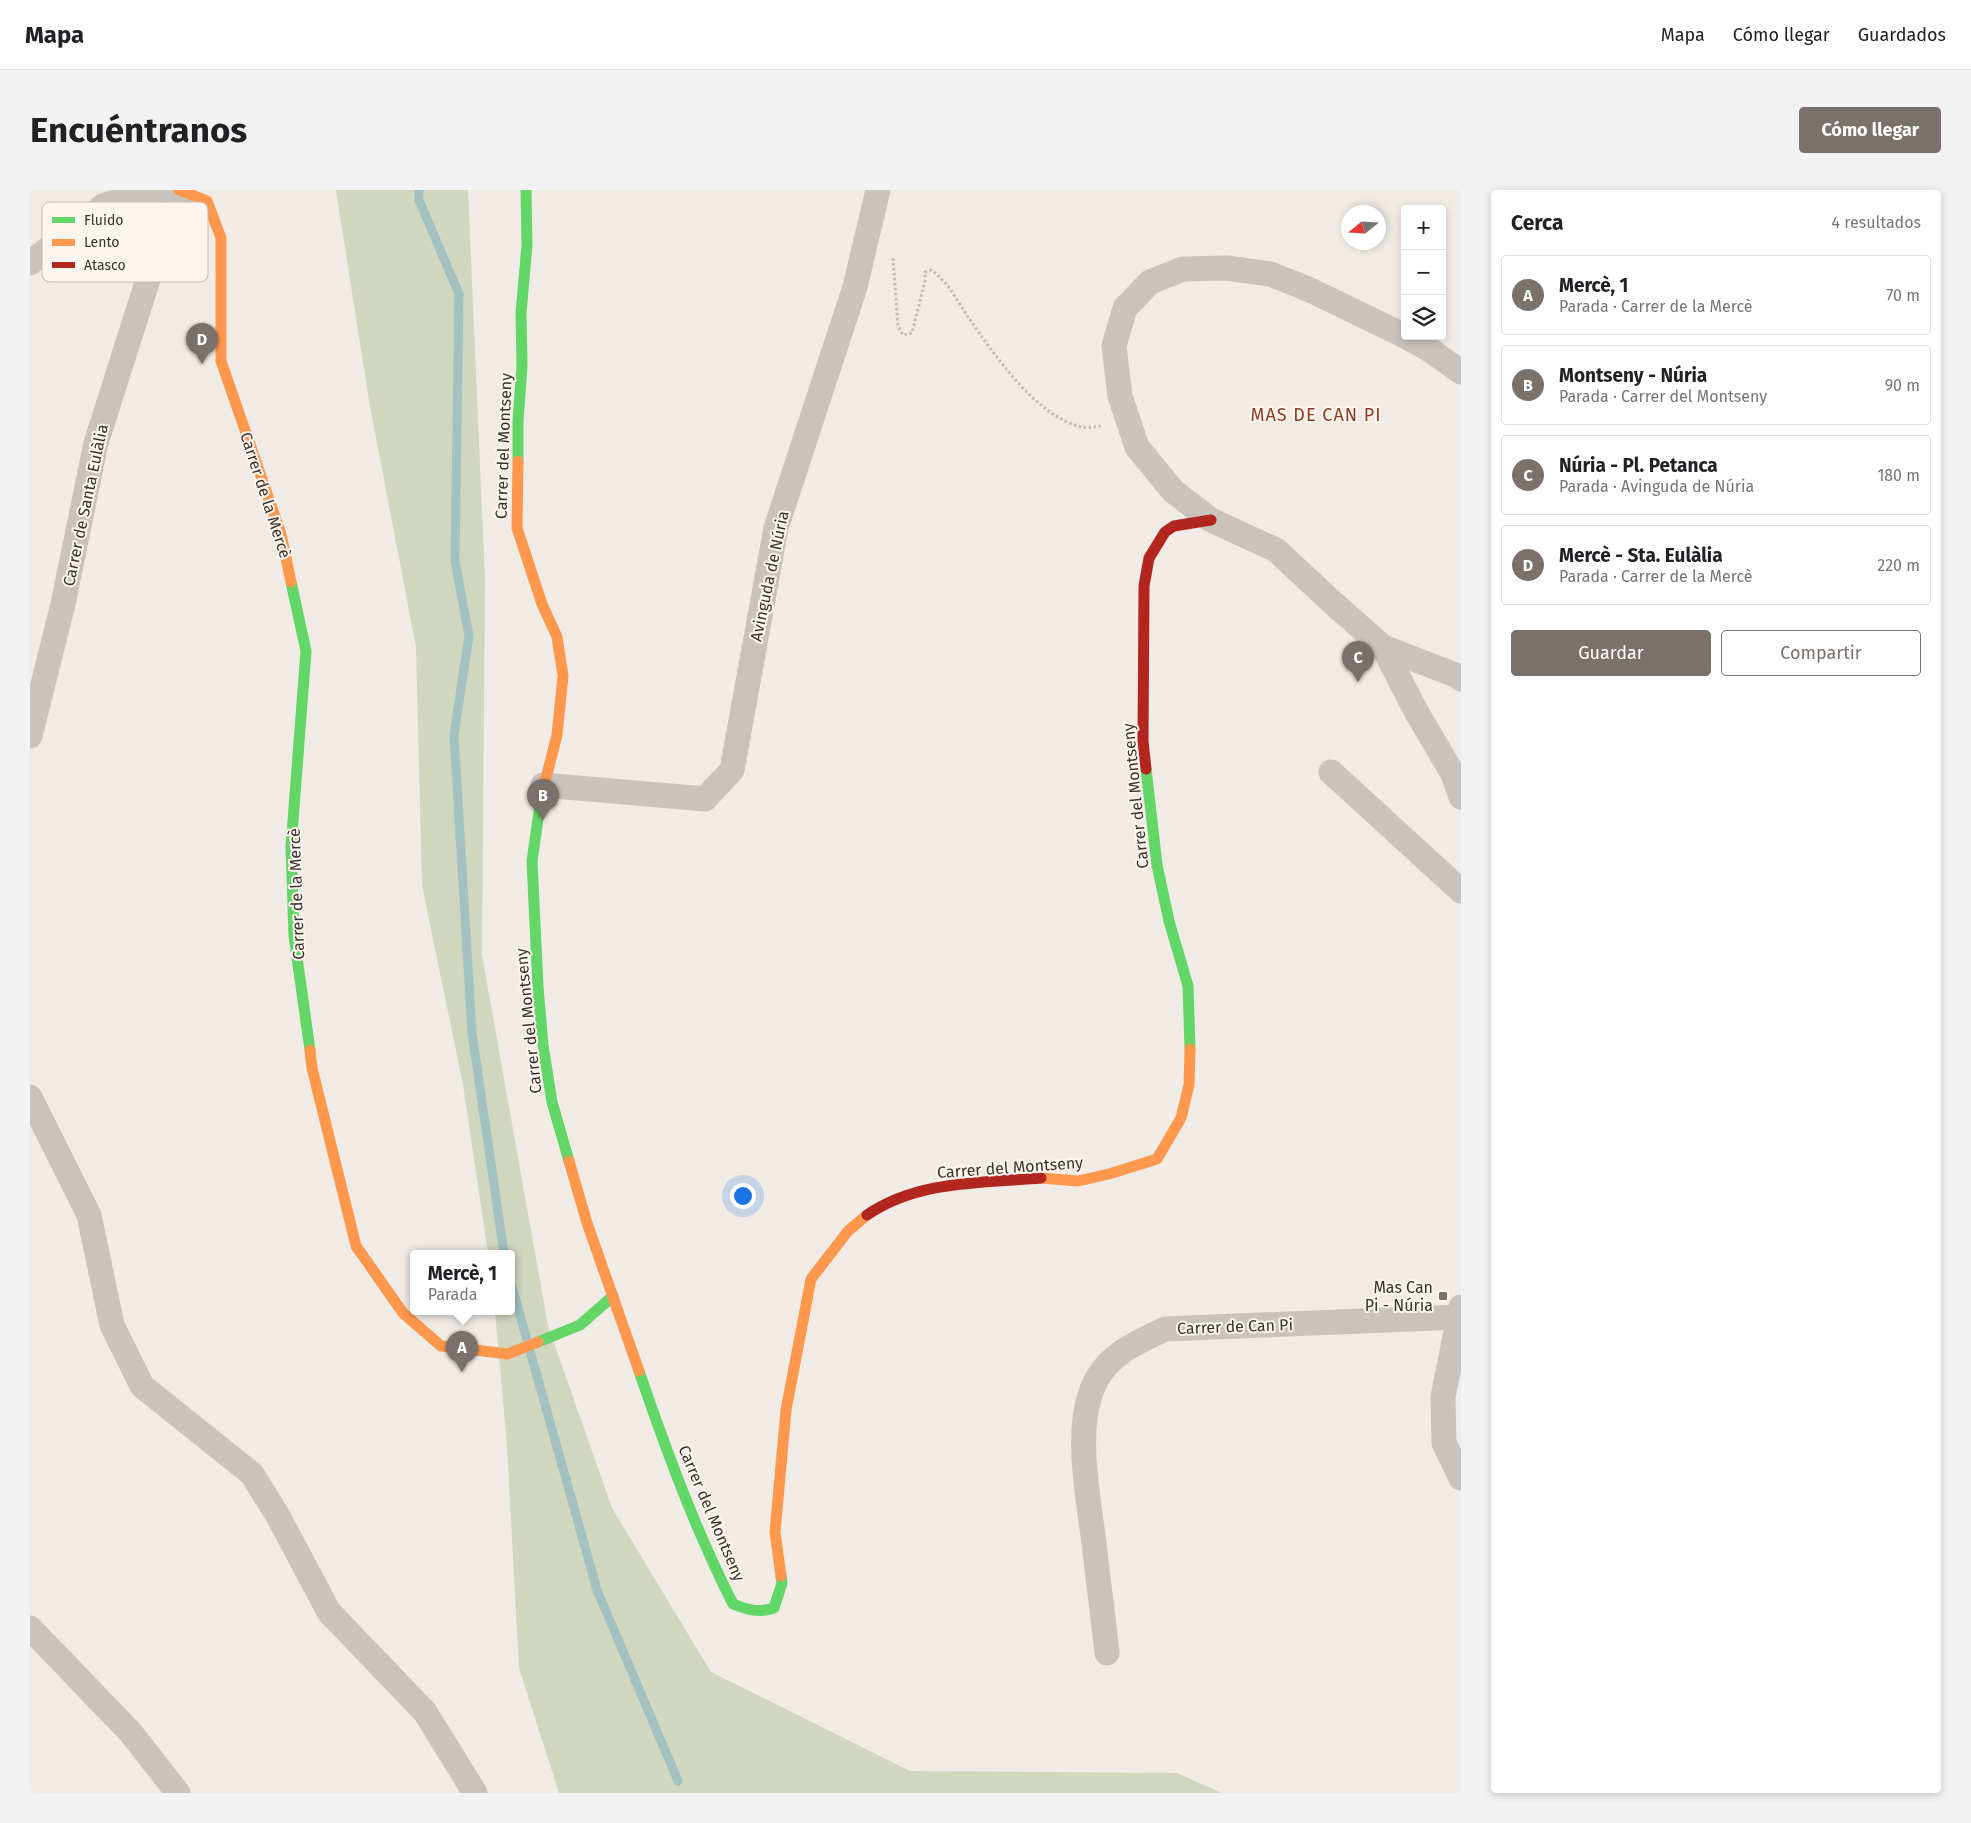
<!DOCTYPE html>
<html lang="es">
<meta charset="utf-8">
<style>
:root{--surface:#fff;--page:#f2f2f2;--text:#202124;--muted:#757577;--line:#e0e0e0;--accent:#7a716c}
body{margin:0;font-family:"Fira Sans",sans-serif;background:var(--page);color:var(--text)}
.controls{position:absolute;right:15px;top:15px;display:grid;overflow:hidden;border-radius:5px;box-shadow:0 2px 8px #0003}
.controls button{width:45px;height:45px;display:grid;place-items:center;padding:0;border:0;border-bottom:1px solid var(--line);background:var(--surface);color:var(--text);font:25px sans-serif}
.compass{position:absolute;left:1311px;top:15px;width:45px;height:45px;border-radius:50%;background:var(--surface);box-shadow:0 2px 8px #0003;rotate:252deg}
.you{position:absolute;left:712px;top:1005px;width:18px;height:18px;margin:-12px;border:4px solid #fff;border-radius:50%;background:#1a73e8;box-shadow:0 0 0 8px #1a73e833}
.badge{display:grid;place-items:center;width:32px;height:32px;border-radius:50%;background:var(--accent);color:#fff;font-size:16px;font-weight:700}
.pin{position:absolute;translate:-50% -41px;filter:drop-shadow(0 1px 2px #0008)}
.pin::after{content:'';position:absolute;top:26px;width:18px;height:15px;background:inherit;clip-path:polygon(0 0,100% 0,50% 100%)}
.popup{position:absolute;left:380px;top:1060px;width:105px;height:65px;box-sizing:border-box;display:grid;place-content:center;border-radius:5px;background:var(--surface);filter:drop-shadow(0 1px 4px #0005);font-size:16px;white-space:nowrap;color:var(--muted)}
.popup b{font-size:19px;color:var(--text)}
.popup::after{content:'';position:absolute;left:50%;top:100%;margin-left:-10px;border:10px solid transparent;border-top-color:var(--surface)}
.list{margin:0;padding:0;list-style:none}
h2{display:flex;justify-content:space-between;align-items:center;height:65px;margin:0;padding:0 20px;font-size:21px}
h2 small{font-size:16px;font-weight:400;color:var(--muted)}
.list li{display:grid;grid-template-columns:32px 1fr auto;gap:15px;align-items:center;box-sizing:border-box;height:80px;margin:0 10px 10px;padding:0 10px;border:1px solid var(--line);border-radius:5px}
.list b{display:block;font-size:19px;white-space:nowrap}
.list p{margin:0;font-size:16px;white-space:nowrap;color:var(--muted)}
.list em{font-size:16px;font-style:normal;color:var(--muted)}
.actions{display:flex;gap:10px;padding:15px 20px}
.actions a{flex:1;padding:11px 0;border:1px solid var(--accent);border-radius:5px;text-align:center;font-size:18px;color:var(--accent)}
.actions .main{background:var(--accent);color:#fff}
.icon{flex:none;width:28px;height:28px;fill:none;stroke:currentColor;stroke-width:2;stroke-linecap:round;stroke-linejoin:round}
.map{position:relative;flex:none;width:1431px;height:1603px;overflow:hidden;border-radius:5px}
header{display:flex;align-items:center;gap:30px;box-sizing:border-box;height:70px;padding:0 25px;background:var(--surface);border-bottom:1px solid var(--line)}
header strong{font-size:24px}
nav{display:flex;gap:28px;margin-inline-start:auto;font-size:18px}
.intro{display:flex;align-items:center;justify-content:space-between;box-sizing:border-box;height:120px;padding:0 30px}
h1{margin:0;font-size:35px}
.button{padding:12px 22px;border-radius:5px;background:var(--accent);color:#fff;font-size:18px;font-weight:700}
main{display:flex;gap:30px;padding:0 30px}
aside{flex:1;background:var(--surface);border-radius:5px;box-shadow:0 2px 8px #0003}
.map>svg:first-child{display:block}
.green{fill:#d1d6bf}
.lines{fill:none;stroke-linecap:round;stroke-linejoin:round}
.stream{stroke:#a1c2c1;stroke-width:9}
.path{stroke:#c2bbb6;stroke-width:3;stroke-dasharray:2.5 2.5;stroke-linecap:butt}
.street{stroke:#c9c3be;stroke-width:25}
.fast{stroke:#63d668;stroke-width:11}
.slow{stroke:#ff974d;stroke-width:11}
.jam{stroke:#b3261e;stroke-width:11}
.poi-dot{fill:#7a716c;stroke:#fbf5ee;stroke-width:2}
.labels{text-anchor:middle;stroke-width:4;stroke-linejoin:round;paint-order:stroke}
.street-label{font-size:16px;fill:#3b302b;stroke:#fbf5ee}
.poi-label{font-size:16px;fill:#3b302b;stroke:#fbf5ee;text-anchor:end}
.neighbourhood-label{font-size:18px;letter-spacing:1px;fill:#8c3b22;stroke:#fbf5ee}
.key{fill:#fbf5ee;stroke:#c1bab4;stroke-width:1}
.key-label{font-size:14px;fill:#3b302b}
</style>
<header>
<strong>Mapa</strong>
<nav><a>Mapa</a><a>Cómo llegar</a><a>Guardados</a></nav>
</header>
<div class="intro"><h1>Encuéntranos</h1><a class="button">Cómo llegar</a></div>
<main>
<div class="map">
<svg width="1431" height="1603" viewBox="0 0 1431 1603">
<rect width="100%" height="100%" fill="#f0ebe5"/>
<!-- green -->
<polygon class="green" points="306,0 438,0 455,390 452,765 518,1136 582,1318 681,1482 880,1581 1147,1583 1192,1603 529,1603 489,1478 477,1256 465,1121 481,1121 481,1063 458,1063 433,895 392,695 386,457 339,211"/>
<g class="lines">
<!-- stream -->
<g class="stream">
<polyline points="389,0 389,10 429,104 425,371 439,446 424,545 442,843 474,1063"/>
<polyline points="481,1093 567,1400 648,1591"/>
</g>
<!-- path -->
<path class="path" d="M863,68L868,136L873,145L882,143L895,91V82L901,80C918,91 927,111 938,127C964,164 1006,227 1052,237C1058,238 1065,237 1071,236"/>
<!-- street -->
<g class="street">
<polyline points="0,73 73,16 111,3 130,0"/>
<polyline points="1375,146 1278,99 1240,84 1197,78 1153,79 1120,92 1095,118 1084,156 1090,206 1107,257 1143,301 1181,330 1246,360 1303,413 1353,457 1387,523 1423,584 1431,607"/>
<polyline points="1375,146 1400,160 1431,182"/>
<polyline points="1353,457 1428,486 1431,489"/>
<polyline points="0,546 33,414 66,253 121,80 153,2"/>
<polyline points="1301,582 1431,701"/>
<polyline points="513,595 675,609 702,580 746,338 825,97 848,0"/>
<polyline points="0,907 59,1025 82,1135 112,1196 222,1284 248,1326 299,1422 395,1522 445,1603"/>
<polyline points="1431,1117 1413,1207 1414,1253 1431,1288"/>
<polyline points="0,1438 101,1543 148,1603"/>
<path d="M1077,1463C1073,1426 1068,1389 1064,1353C1058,1305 1042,1230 1068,1187C1083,1162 1110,1151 1135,1139L1429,1127"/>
</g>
<!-- fast -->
<g class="fast">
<polyline points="488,271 488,231 492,176 491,123 497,55 496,0"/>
<polyline points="261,392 276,461 261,657 264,746 280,860"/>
<polyline points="1116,579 1127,675 1139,731 1158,796 1160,859"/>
<polyline points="511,608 502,671 508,797 513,855 522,912 539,971"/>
<polyline points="508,1152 550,1135 583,1106"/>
<path d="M609,1181C636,1260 665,1339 703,1414C718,1420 728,1423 744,1418L752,1393L751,1386"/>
</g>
<!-- slow -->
<g class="slow">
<polyline points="149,0 177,11 191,48 191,171 251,344 261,392"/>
<polyline points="488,271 487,338 512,414 527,447 533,486 527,545 511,608"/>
<polyline points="280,860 282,878 326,1056 373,1123 411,1156 478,1164 508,1152"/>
<polyline points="539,971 557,1033 609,1181"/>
<polyline points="1011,988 1048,991 1079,984 1127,969 1151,928 1159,895 1160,859"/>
<polyline points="751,1386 745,1342 756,1220 781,1089 818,1041 837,1025"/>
</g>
<!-- jam -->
<g class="jam">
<polyline points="1116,579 1113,551 1114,396 1119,368 1135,342 1144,336 1181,330"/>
<path d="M837,1025C888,990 952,993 1011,988"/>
</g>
</g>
<!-- markers -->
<rect class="poi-dot" x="1408" y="1101" width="10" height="10" rx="2.5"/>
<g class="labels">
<!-- street labels -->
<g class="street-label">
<text transform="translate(473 256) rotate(-88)" y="6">Carrer del Montseny</text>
<text transform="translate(236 305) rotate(72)" y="6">Carrer de la Mercè</text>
<text transform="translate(55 315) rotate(-78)" y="6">Carrer de Santa Eulàlia</text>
<text transform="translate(739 386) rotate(-78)" y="6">Avinguda de Núria</text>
<text transform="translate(1105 606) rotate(-96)" y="6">Carrer del Montseny</text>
<text transform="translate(266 704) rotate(-92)" y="6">Carrer de la Mercè</text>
<text transform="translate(498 831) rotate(-96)" y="6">Carrer del Montseny</text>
<text transform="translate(980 977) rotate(-4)" y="6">Carrer del Montseny</text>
<text transform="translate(1205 1136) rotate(-2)" y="6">Carrer de Can Pi</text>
<text transform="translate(682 1323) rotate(67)" y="6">Carrer del Montseny</text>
</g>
<!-- poi labels -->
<g class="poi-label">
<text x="1403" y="1103">Mas Can<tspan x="1403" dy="18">Pi - Núria</tspan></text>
</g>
<!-- neighbourhood labels -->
<g class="neighbourhood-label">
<text x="1286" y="231">MAS DE CAN PI</text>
</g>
</g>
<!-- legend -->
<rect x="12" y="12" width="166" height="80" rx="8" class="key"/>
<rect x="22" y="27" width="23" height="6" fill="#63d668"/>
<rect x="22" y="49" width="23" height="7" fill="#ff974d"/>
<rect x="22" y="72" width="23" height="6" fill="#b3261e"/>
<g class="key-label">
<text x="54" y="35">Fluido</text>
<text x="54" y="57">Lento</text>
<text x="54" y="80">Atasco</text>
</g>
</svg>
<div class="controls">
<button>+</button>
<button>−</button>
<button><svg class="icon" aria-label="layers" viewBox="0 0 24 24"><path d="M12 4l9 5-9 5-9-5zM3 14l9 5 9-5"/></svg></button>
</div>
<svg class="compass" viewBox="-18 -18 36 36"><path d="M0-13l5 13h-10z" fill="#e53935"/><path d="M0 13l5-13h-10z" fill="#757577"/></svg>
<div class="you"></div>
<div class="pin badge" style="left:432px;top:1182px">A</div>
<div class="popup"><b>Mercè, 1</b>Parada</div>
<div class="pin badge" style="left:513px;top:630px">B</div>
<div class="pin badge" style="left:1328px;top:492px">C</div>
<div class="pin badge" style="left:172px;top:174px">D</div>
</div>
<aside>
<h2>Cerca<small>4 resultados</small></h2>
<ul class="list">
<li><span class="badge">A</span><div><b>Mercè, 1</b><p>Parada · Carrer de la Mercè</p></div><em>70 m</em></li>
<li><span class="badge">B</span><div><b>Montseny - Núria</b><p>Parada · Carrer del Montseny</p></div><em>90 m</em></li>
<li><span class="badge">C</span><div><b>Núria - Pl. Petanca</b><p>Parada · Avinguda de Núria</p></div><em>180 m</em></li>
<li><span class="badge">D</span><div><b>Mercè - Sta. Eulàlia</b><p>Parada · Carrer de la Mercè</p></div><em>220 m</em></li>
</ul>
<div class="actions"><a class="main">Guardar</a><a>Compartir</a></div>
</aside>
</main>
